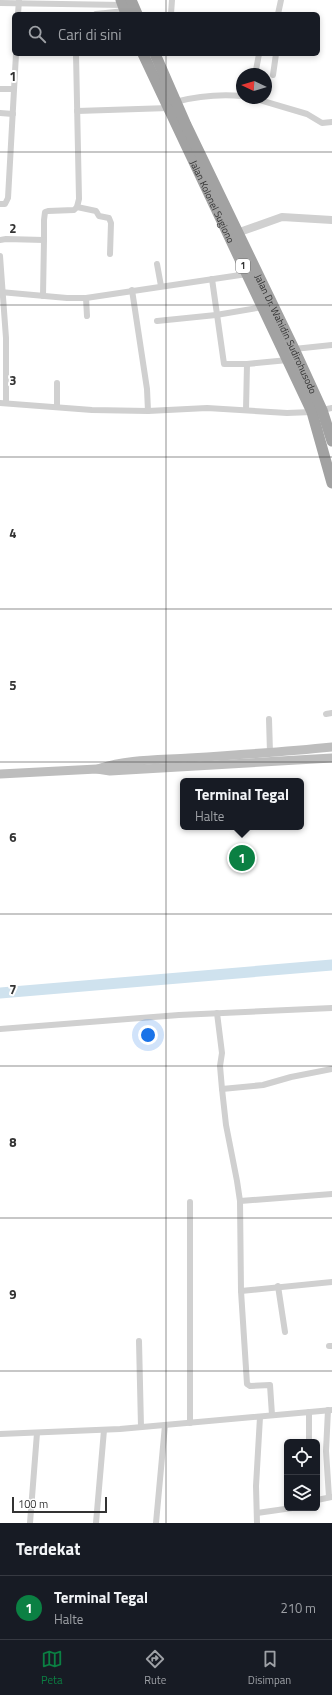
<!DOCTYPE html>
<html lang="id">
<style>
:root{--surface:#171b24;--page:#20242c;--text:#f1f3f6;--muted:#9ea1a6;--line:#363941;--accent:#0b8043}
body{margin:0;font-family:"Titillium Web",sans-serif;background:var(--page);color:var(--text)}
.controls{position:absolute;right:12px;bottom:12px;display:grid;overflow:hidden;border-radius:6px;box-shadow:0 2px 6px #0003}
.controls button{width:36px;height:36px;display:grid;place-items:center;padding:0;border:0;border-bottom:1px solid var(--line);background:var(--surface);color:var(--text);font:20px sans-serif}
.compass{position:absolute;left:236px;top:68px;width:36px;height:36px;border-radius:50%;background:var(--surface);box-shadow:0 2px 6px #0003;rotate:274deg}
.scale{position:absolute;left:12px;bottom:10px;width:95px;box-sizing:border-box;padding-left:4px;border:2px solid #333;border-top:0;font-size:11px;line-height:14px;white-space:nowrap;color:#333;-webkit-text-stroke:3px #fff;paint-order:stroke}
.you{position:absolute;left:148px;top:1035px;width:14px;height:14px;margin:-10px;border:3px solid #fff;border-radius:50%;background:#1a73e8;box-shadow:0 0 0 6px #1a73e833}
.badge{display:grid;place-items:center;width:26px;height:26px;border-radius:50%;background:var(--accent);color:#fff;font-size:13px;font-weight:700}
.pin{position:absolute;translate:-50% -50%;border:2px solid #fff;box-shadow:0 1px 4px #0006}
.popup{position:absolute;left:180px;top:778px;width:124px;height:52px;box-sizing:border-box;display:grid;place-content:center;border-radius:6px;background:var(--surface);filter:drop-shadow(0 1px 3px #0005);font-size:13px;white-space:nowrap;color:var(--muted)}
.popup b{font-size:15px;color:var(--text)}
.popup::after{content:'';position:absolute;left:50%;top:100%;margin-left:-8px;border:8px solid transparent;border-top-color:var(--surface)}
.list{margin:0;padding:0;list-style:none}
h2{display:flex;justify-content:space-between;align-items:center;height:52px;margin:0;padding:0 16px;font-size:17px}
h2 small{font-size:13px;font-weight:400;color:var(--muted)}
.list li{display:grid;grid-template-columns:26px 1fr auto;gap:12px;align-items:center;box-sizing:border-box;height:64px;padding:0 16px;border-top:1px solid var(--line)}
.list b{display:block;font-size:15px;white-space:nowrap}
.list p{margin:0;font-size:13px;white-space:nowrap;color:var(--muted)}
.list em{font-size:13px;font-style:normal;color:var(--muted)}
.icon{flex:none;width:22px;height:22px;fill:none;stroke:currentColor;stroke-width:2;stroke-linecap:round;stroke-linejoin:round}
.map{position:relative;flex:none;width:332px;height:1523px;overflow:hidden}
.search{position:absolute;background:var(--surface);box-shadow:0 2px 6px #0003;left:12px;right:12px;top:12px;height:44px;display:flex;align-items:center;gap:10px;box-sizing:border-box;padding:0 14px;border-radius:6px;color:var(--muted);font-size:15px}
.sheet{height:116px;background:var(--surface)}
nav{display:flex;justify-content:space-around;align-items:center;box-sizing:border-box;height:56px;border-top:1px solid var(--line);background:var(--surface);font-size:11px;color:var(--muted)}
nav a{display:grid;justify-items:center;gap:2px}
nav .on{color:var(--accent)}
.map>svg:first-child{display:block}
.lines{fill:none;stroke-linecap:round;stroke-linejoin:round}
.river{stroke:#cfe2ee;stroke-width:11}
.minor{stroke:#d0d0d0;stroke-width:6}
.tertiary{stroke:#d0d0d0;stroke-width:8}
.secondary{stroke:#bdbdbd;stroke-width:9}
.trunk{stroke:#a2a2a2;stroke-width:11}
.grid{fill:none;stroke:#333;stroke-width:1;stroke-opacity:0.55}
.labels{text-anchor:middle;stroke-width:4;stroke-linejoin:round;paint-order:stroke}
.shield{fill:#fff;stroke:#707070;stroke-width:1}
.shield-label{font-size:9px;font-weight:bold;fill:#333}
.street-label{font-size:10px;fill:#333;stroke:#fff}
.grid-label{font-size:13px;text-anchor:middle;font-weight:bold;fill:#333;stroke:#fff;stroke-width:4;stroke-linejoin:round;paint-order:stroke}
</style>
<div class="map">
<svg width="332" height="1523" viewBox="0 0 332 1523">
<rect width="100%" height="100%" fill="#fff"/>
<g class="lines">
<!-- river -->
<polyline class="river" points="0,993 332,965"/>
<!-- minor -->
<g class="minor">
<polyline points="0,3 123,5"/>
<polyline points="18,14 19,0"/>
<polyline points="96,14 125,11"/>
<polyline points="171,14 172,0"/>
<polyline points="278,14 281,0"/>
<polyline points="256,70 259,54"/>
<polyline points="273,75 276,54"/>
<polyline points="0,89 14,89"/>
<polyline points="253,98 307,114 322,123 332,122"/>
<path d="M175,102C198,96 219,94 242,96"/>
<polyline points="77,111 169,108"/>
<polyline points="0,113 13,114"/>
<polyline points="0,204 5,204 8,198 16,54"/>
<polyline points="77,207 96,211 99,216 109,218 111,223 110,254"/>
<polyline points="0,240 6,239 44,240 44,220 45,212 48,211 74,210 77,207 79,199 76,54"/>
<polyline points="0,256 6,338 6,402"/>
<polyline points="157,264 161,286"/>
<polyline points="212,279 224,364 247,364 246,410"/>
<polyline points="132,290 147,389 148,411"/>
<polyline points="0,292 67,298 86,298 247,274"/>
<polyline points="43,296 44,240"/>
<polyline points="86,298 87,316"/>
<polyline points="157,321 216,315 263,307"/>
<polyline points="294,349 332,345"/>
<polyline points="247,364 288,360"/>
<polyline points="0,403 92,410 148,411 207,408 287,413 312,412 332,408"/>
<polyline points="57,407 57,383"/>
<polyline points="326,714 332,713"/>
<polyline points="269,719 270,753"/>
<polyline points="217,1013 222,1053 220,1066 222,1089"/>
<polyline points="0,1029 179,1015 332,1008"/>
<polyline points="240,1201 332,1194"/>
<polyline points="278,1286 285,1332"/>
<polyline points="241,1291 332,1282"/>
<polyline points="139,1341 141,1427"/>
<polyline points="329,1346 332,1346"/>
<polyline points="328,1410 326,1451 329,1497"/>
<polyline points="309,1412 309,1442"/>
<polyline points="272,1415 270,1385 250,1386 247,1384 241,1291 240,1201 237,1181 226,1125 222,1089 263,1085 291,1077 332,1069"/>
<polyline points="190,1423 190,1202"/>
<polyline points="0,1434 120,1429 332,1410"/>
<polyline points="317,1500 332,1497"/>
<polyline points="257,1513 292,1508"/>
<polyline points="30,1523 37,1433"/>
<polyline points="96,1523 104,1430"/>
<polyline points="156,1523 165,1425"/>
<polyline points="257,1523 256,1486 260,1417"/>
</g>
<!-- tertiary -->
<polyline class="tertiary" points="234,234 282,217 332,220"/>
<!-- secondary -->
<g class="secondary">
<path d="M98,769C127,759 159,760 189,758C237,755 284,752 332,747"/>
<polyline points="0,774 97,769 110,771 332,758"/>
</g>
<!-- trunk -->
<g class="trunk">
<polyline points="121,0 126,14"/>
<polyline points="131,0 137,14"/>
<path id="s1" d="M143,54L312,412L332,483"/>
<path id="s2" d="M155,54L186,125L294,349L322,410L332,441"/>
</g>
</g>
<!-- grid -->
<path class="grid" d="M166,0V14M166,54V1523M0,152H332M0,305H332M0,457H332M0,609H332M0,762H332M0,914H332M0,1066H332M0,1218H332M0,1371H332"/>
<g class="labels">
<!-- shield labels -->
<rect class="shield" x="236" y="259" width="14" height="14" rx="3"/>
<g class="shield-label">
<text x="243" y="269">1</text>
</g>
<!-- street labels -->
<g class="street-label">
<text dy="4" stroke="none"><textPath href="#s1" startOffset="163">Jalan Kolonel Sugiono</textPath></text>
<text dy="4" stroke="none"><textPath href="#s2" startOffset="309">Jalan Dr. Wahidin Sudirohusodo</textPath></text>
</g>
</g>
<g class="grid-label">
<text x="13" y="81">1</text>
<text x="13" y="233">2</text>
<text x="13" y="385">3</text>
<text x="13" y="538">4</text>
<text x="13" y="690">5</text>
<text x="13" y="842">6</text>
<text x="13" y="994">7</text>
<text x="13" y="1147">8</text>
<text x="13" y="1299">9</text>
</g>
</svg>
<div class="controls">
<button><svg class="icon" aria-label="locate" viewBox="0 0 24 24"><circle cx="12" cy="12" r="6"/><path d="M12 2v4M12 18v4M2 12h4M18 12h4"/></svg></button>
<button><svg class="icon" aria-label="layers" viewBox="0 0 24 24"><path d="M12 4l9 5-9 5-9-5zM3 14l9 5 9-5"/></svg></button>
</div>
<svg class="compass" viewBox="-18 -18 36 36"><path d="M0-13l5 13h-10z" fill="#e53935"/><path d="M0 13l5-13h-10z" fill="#9ea1a6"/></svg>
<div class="scale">100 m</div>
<div class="you"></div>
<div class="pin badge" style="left:242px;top:858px">1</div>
<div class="popup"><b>Terminal Tegal</b>Halte</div>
<div class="search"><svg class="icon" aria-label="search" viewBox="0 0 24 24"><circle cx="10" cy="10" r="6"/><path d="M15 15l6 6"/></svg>Cari di sini</div>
</div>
<section class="sheet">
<h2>Terdekat<small></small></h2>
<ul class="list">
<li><span class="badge">1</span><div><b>Terminal Tegal</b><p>Halte</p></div><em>210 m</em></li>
</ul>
</section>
<nav>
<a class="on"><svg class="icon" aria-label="map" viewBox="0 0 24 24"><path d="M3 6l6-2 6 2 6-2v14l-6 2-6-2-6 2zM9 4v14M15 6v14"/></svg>Peta</a>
<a><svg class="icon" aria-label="directions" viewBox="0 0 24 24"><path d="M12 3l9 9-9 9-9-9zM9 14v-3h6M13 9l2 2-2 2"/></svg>Rute</a>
<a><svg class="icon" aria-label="saved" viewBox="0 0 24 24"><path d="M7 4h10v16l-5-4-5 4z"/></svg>Disimpan</a>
</nav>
